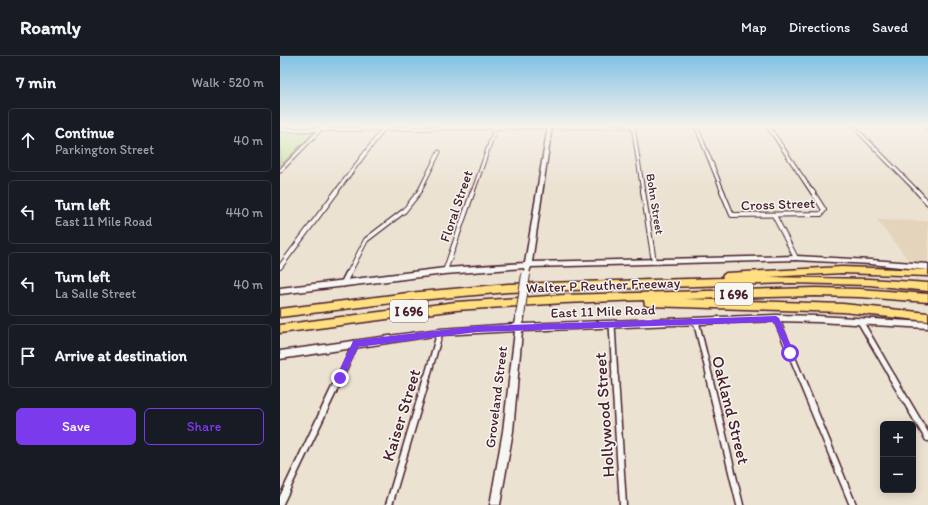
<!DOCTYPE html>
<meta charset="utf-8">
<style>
:root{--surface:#171b24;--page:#242831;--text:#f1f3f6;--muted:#9ea1a6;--line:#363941;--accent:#7c3aed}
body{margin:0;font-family:Itim,sans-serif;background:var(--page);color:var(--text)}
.controls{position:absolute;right:12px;bottom:12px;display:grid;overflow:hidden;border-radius:6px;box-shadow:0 2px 10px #0003}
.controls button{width:36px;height:36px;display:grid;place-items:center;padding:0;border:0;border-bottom:1px solid var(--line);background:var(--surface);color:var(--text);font:20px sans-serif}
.stop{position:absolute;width:12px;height:12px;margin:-9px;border:3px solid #7c3aed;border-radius:50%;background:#fff}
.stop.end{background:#7c3aed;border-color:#fff;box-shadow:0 1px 4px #0008}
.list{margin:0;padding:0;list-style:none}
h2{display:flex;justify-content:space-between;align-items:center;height:52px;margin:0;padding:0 16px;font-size:17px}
h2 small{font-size:13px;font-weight:400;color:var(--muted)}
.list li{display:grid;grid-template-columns:26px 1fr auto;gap:12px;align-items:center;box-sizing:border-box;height:64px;margin:0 8px 8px;padding:0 8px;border:1px solid var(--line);border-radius:6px}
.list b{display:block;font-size:15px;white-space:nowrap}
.list p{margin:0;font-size:13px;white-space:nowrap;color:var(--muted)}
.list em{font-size:13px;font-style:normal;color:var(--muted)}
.actions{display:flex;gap:8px;padding:12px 16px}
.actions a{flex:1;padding:9px 0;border:1px solid var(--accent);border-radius:6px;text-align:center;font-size:14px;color:var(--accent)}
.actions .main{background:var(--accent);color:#fff}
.icon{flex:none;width:22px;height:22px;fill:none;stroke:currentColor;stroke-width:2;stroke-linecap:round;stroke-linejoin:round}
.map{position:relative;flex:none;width:648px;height:449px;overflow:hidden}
header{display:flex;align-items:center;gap:24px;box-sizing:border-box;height:56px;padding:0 20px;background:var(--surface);border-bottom:1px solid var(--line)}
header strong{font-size:19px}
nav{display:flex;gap:22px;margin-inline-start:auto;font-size:14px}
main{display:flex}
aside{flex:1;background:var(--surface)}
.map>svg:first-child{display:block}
.built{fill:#e5d4bc}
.green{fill:#c0e49e;stroke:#858264}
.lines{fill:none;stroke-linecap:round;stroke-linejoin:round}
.street-far3-casing{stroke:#4a1f2b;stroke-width:5}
.street-far2-casing{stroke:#4a1f2b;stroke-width:6}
.street-far1-casing{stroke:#4a1f2b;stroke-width:8}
.street-casing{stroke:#4a1f2b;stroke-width:9}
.secondary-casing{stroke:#4a1f2b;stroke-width:3}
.highway-casing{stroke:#4a1f2b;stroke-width:3}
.street-far3{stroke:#f6f6f2;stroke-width:3}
.street-far2{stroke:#f6f6f2;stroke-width:4}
.street-far1{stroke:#f6f6f2;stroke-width:5}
.street{stroke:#f6f6f2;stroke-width:6}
.secondary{fill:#f6f6f2;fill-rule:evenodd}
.highway{fill:#ffdf80;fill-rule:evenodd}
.secondary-bridge-casing{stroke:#4a1f2b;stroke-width:10;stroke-linecap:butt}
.secondary-bridge{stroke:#f6f6f2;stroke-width:8}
.route{fill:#7c3aed}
.labels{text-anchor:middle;stroke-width:3;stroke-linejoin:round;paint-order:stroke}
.far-street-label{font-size:12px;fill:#4a1f2b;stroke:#f6f6f2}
.shield{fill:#f6f6f2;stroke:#7e6067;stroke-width:1}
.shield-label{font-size:13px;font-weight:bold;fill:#4a1f2b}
.street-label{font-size:14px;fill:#4a1f2b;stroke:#f6f6f2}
.near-street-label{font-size:17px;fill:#4a1f2b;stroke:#f6f6f2}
</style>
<header>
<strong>Roamly</strong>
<nav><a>Map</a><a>Directions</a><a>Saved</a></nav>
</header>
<main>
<aside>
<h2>7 min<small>Walk · 520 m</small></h2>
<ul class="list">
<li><svg class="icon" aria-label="ahead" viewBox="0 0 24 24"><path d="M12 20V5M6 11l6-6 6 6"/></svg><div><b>Continue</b><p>Parkington Street</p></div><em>40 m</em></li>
<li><svg class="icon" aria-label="left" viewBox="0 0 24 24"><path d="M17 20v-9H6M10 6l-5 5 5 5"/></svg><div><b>Turn left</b><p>East 11 Mile Road</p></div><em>440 m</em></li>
<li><svg class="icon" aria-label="left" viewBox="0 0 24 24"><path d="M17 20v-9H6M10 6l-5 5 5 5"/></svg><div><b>Turn left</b><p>La Salle Street</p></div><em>40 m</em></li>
<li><svg class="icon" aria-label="arrive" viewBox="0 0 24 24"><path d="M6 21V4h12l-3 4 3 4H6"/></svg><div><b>Arrive at destination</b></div></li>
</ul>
<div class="actions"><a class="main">Save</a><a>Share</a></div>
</aside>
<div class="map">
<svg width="648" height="449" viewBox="0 0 648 449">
<rect width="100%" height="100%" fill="#ece2d2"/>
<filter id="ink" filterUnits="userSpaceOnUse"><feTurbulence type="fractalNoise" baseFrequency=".025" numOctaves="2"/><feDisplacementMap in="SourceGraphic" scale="8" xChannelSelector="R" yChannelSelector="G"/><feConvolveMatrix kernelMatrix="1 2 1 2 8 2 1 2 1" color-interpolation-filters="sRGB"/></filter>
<g filter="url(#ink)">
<!-- built -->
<polygon class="built" points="597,164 648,165 648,207 628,204"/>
<!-- green -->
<polygon class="green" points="0,76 34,76 0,110"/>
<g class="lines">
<defs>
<g id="street-far3">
<polyline points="353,70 363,136"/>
<polyline points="416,70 443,136"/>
<polyline points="488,70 532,136"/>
<polyline points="573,70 638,136"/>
<polyline points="644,70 648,73"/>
<polyline points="0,74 351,70"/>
<polyline points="0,115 44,70"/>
<polyline points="56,136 105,71"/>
<polyline points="139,136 159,96"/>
<polyline points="193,136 216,70"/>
</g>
<g id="street-far2">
<polyline points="363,135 374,206"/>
<polyline points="442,135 452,159 541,158 544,154 532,135"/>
<polyline points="637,135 648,147"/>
<polyline points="494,159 516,202"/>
<polyline points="0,211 57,135"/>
<polyline points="165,215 193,135"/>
<polyline points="68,219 86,184 124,155 140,135"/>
</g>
<g id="street-far1">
<polyline points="63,228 68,218"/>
<polyline points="496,262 521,322"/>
<polyline points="416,265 430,322"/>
<polyline points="580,265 613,322"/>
<polyline points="332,268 335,322"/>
<polyline points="60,322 76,287"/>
<polyline points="147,322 160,276"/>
</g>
<g id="street">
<polyline points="335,321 343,449"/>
<polyline points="429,321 460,449"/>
<polyline points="520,321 573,449"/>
<polyline points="612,321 648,382"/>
<polyline points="0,447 60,321"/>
<polyline points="109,449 147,321"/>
</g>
<g id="secondary">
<polygon points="268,70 272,70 252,206 516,200 591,204 648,208 648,214 591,208 516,204 251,211 249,216 245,216 244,212 165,218 0,238 0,232 165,212 245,207"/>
<polygon points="240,257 243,258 244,260 243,268 496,259 538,260 648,266 648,272 538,266 496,265 242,275 233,375 220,449 210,449 223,375 235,275 160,279 0,303 0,295 160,273 235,268 237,258"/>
</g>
<g id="highway">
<polygon points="562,211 648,214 648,220 562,217 487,221 589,223 648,227 648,235 589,229 511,227 228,236 128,245 0,261 0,253 128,237 228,228 443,222 442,220 446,217"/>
<polygon points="535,232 580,233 648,238 648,246 580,241 535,240 405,243 563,248 648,257 648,265 563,256 368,250 365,249 364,244 284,247 176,254 0,277 0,269 176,246 284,239"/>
</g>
</defs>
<!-- street-far3 casing -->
<use href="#street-far3" class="street-far3-casing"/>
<!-- street-far2 casing -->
<use href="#street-far2" class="street-far2-casing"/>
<!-- street-far1 casing -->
<use href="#street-far1" class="street-far1-casing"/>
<!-- street casing -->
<use href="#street" class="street-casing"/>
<!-- secondary casing -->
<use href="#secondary" class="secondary-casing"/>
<!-- highway casing -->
<use href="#highway" class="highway-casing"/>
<!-- street-far3 -->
<use href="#street-far3" class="street-far3"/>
<!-- street-far2 -->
<use href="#street-far2" class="street-far2"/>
<!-- street-far1 -->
<use href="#street-far1" class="street-far1"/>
<!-- street -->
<use href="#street" class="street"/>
<!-- secondary -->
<use href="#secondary" class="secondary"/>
<!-- highway -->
<use href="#highway" class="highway"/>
<defs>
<polyline id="secondary-bridge" points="240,260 246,218"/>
</defs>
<!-- secondary-bridge casing -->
<use href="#secondary-bridge" class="secondary-bridge-casing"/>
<!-- secondary-bridge -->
<use href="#secondary-bridge" class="secondary-bridge"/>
</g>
</g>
<!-- sky -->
<linearGradient id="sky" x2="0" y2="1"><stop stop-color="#81c2e4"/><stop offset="0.53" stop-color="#f6f2eb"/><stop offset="1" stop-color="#f6f2eb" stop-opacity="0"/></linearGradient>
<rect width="648" height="132" fill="url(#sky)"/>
<!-- route -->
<polygon class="route" points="496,260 499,262 514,297 513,300 508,300 494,266 197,276 78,291 62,325 57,325 56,322 73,285 76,284 197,270"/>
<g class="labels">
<!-- far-street labels -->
<g class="far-street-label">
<text transform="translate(375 148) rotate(81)" y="4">Bohn Street</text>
</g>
<!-- shield labels -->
<g class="shield">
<rect x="435" y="227" width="38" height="22" rx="3"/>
<rect x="110" y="244" width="38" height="22" rx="3"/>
</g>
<g class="shield-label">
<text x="454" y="243">I 696</text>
<text x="129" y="260">I 696</text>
</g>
<!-- street labels -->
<g class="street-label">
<text transform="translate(498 148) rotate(-2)" y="5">Cross Street</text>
<text transform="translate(176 150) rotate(-71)" y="5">Floral Street</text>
<text transform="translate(323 229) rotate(-2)" y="5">Walter P Reuther Freeway</text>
<text transform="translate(323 255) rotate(-2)" y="5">East 11 Mile Road</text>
<text transform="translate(216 341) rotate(-83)" y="5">Groveland Street</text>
</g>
<!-- near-street labels -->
<g class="near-street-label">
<text transform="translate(451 354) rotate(76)" y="6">Oakland Street</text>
<text transform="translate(121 359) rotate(-73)" y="6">Kaiser Street</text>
<text transform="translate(324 359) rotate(-94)" y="6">Hollywood Street</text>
</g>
</g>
</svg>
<div class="controls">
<button>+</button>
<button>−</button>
</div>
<div class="stop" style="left:510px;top:297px"></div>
<div class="stop end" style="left:60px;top:322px"></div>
</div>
</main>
